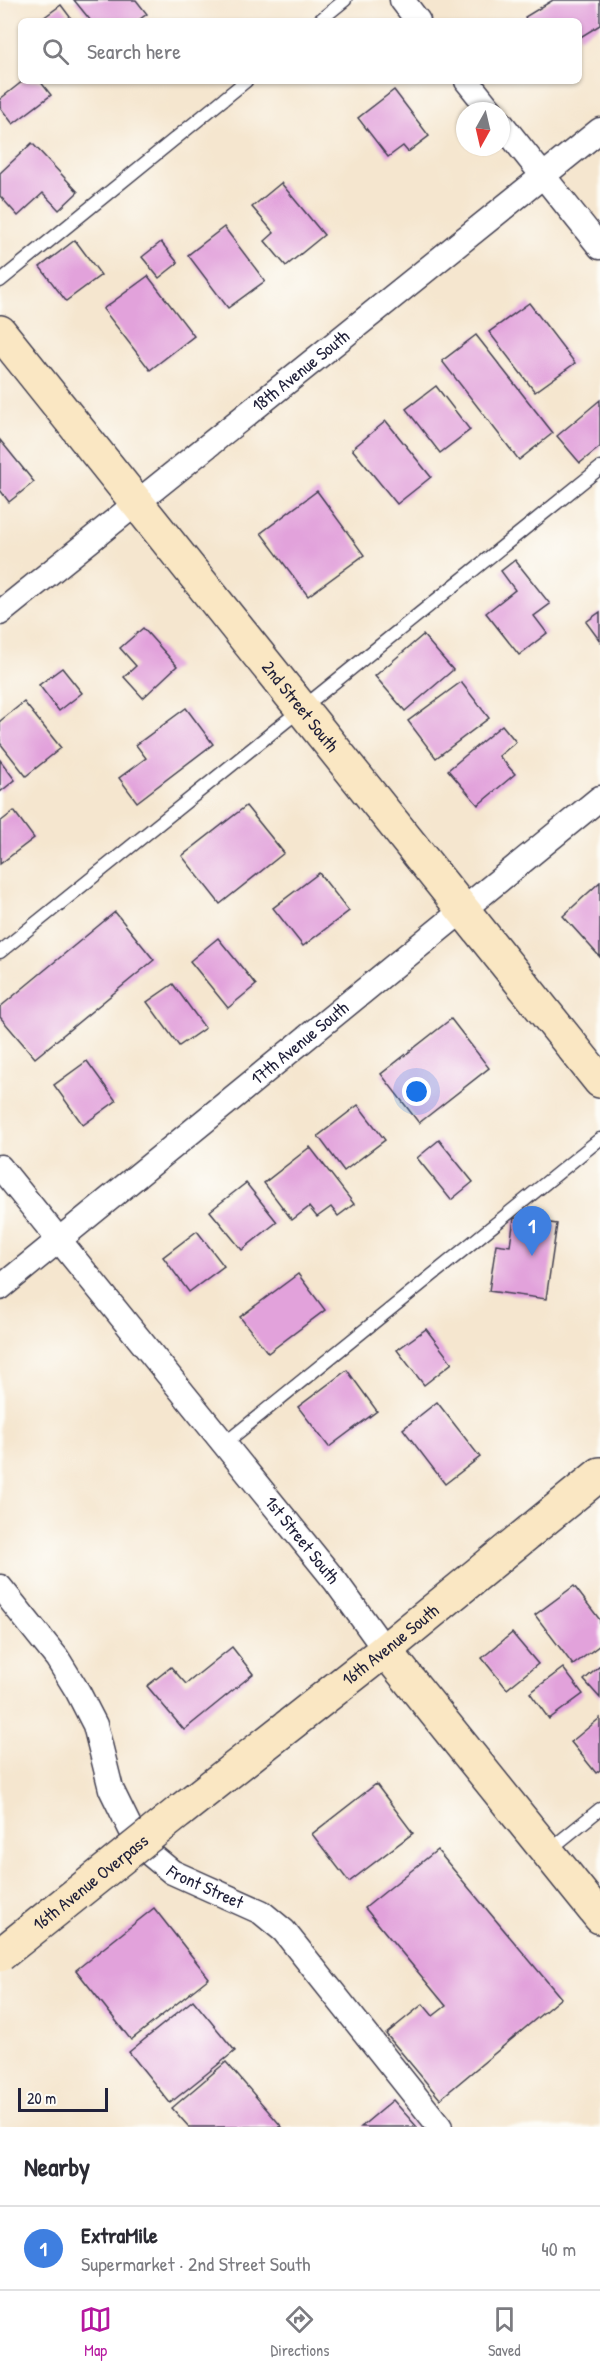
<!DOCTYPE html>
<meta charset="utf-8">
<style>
:root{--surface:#fff;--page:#f7f7f7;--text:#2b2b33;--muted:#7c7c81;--line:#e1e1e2;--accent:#b5179e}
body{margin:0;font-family:"Patrick Hand",sans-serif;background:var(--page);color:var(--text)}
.compass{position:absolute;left:456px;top:102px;width:54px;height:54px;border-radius:50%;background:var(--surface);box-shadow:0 2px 4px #0004;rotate:188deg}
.scale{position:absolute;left:18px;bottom:15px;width:90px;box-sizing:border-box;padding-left:6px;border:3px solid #22223b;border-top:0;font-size:16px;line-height:21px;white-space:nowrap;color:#22223b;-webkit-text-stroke:4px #fdfcf7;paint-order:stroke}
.you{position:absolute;left:417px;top:1092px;width:21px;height:21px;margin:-15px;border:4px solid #fff;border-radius:50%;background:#1a73e8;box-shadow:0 0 0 9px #1a73e833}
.badge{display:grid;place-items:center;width:39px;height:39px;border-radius:50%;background:var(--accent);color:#fff;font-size:20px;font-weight:700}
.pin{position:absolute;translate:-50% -50px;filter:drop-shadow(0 2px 3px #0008)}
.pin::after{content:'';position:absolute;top:32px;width:21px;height:18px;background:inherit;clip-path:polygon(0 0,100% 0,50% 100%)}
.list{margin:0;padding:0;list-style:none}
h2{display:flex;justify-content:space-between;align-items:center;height:78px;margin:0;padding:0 24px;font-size:26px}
h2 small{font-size:20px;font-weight:400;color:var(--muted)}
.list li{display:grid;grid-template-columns:39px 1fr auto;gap:18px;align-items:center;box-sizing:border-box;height:84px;padding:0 24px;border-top:2px solid var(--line)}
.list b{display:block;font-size:22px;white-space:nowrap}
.list p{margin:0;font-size:20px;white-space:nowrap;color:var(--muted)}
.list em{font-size:20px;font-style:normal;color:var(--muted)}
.icon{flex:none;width:33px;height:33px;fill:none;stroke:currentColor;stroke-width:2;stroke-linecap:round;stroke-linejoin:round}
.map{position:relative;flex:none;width:600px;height:2127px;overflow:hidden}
.search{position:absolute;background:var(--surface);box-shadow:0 2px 4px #0004;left:18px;right:18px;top:18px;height:66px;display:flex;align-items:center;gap:15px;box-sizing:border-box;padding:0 21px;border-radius:9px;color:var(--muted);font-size:22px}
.sheet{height:162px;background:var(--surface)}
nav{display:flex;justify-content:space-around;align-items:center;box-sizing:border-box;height:84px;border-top:2px solid var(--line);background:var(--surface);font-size:16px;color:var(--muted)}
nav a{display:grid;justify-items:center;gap:3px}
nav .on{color:var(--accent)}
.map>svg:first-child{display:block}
.building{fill:#e2a2db}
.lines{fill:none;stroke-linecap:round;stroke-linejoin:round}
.lane-casing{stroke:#423f51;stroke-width:15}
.street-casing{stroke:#423f51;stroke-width:27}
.secondary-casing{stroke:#423f51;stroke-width:36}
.lane{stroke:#fff;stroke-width:12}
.street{stroke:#fff;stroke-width:24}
.secondary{stroke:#fae7c3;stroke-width:33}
.secondary-bridge-casing{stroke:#423f51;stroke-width:36;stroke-linecap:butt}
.secondary-bridge{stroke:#fae7c3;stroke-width:33}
.labels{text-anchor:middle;stroke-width:6;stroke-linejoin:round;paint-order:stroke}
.street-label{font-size:18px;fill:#22223b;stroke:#fdfcf7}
</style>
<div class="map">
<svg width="600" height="2127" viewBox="0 0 600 2127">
<rect width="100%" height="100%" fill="#fdfcf7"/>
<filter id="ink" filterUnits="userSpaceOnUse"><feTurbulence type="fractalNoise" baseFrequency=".0167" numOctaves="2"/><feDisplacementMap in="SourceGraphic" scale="12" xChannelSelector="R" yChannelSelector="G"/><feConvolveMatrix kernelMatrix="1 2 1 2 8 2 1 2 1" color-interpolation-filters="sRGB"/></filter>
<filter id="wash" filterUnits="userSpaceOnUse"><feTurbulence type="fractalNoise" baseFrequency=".008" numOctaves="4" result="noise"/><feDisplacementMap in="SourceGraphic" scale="24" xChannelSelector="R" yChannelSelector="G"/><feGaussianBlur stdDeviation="1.35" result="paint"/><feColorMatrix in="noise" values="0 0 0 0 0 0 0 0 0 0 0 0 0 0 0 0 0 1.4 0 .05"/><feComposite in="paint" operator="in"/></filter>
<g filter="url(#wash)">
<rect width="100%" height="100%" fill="#f5e6cf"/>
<g id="blocks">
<!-- building -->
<g class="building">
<polygon points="74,0 136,0 147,14 137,21 91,21"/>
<polygon points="553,0 600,0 600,25 579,38 579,21 527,21 525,17"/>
<polygon points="61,5 73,21 39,21"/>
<polygon points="23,81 40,81 51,95 13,124 0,107 0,99"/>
<polygon points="394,90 429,136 408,152 403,146 388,157 358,118"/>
<polygon points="32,143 78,192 59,210 43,193 18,216 0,196 0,173"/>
<polygon points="281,183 324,235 286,266 265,241 274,233 252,207"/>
<polygon points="224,227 265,281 228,308 188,255"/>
<polygon points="75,240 101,275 66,301 40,267"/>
<polygon points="161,242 178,263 159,278 142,257"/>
<polygon points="148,276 194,336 150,370 103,309"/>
<polygon points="529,303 575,363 535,392 489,332"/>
<polygon points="476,335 553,433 519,460 442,361"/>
<polygon points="436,386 470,430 440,453 406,409"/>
<polygon points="600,400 600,447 580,463 557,436"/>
<polygon points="386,421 431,477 397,504 352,449"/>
<polygon points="0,440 34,482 9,502 0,490"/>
<polygon points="317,491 364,555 308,596 261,533"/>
<polygon points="515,560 550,604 534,616 547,633 519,655 486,613 515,590 501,571"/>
<polygon points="600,612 600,641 586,622"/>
<polygon points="143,628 177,666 143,698 124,677 136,666 120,648"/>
<polygon points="423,635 453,670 405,711 375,676"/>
<polygon points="62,668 82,693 59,711 39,685"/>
<polygon points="461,682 489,718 436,758 408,721"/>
<polygon points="24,702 61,748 26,776 0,743 0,721"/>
<polygon points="186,708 213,744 137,802 119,778 146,758 136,745"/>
<polygon points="502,725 516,742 499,756 515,774 478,805 448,770"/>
<polygon points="0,760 15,780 0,792"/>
<polygon points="246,806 284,853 220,904 182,856"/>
<polygon points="14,811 34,838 0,864 0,822"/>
<polygon points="319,873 349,911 303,946 273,908"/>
<polygon points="600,882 600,957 563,916"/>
<polygon points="115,912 154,960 35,1058 0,1017 0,1007"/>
<polygon points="218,938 256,985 228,1008 190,961"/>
<polygon points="173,984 205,1028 179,1046 147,1002"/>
<polygon points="451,1019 489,1068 419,1123 381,1074"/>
<polygon points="87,1061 116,1101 83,1125 54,1085"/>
<polygon points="358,1105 385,1140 344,1171 318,1136"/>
<polygon points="439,1140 473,1182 451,1200 417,1158"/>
<polygon points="310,1147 354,1204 338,1216 331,1207 317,1217 309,1207 292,1220 264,1183"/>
<polygon points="246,1183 277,1222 242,1250 210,1211"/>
<polygon points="514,1218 557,1224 546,1299 489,1291 496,1244 510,1246"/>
<polygon points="197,1231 224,1266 189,1292 163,1257"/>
<polygon points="298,1274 325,1310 268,1353 240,1317"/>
<polygon points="426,1329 452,1363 424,1385 397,1350"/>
<polygon points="347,1370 377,1411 329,1447 298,1407"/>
<polygon points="437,1402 480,1457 445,1484 403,1429"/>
<polygon points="574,1586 600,1620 600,1645 573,1665 535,1615"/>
<polygon points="512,1633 538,1664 507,1689 482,1658"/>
<polygon points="232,1647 253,1674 184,1730 147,1686 171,1667 186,1684"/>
<polygon points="600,1666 600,1698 584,1680"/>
<polygon points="563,1668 583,1694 549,1719 530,1693"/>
<polygon points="600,1718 600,1770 596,1773 571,1742"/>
<polygon points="376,1784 413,1833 349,1882 312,1834"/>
<polygon points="437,1850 561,1998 440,2099 386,2034 423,2004 433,2016 446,2006 365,1908"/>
<polygon points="154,1908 209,1978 131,2040 76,1970"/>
<polygon points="193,2000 235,2051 170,2103 129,2052"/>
<polygon points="226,2062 282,2127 189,2127 172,2108"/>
<polygon points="393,2100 417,2127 361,2127"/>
</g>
</g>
</g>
<g filter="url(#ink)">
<use href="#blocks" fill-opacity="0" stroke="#423f51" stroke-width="1.5"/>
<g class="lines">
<defs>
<g id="lane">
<polyline points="319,21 345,0"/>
<polyline points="0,281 246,81"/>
<polyline points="0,952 600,468"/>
<polyline points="224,1444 600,1139"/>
<polyline points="548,1851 600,1809"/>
</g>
<g id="street">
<polyline points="402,0 418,21"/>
<polyline points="467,81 491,111"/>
<polyline points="501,123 600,247"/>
<path id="s1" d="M0,613L600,130"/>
<path id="s2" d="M0,1167L336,1582L385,1650"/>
<path id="s3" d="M0,1288L600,798"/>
<path id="s4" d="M0,1587L57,1658L78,1692L95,1725L111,1789L138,1844L172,1872L261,1912L284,1931L440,2127"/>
</g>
<g id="secondary">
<path id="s5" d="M0,332L600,1081"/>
<polyline points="385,1650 600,1917"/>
<path id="s6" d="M180,1811L385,1650L600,1474"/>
</g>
</defs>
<!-- lane casing -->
<use href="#lane" class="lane-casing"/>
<!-- street casing -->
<use href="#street" class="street-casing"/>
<!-- secondary casing -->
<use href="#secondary" class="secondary-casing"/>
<!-- lane -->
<use href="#lane" class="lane"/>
<!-- street -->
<use href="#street" class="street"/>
<!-- secondary -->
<use href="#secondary" class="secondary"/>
<defs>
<g id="secondary-bridge">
<path id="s7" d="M0,1955L180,1811"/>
</g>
</defs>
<!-- secondary-bridge casing -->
<use href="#secondary-bridge" class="secondary-bridge-casing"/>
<!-- secondary-bridge -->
<use href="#secondary-bridge" class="secondary-bridge"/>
</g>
</g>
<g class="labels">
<!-- street labels -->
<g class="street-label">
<text dy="6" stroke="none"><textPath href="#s1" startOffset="386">18th Avenue South</textPath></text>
<text dy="6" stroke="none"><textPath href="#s5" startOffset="480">2nd Street South</textPath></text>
<text dy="6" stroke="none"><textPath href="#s3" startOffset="387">17th Avenue South</textPath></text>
<text dy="6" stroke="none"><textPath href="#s2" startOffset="480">1st Street South</textPath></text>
<text dy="6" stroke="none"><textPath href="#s6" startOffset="268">16th Avenue South</textPath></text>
<text dy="6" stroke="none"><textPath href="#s7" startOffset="116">16th Avenue Overpass</textPath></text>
<text dy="6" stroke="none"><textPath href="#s4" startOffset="376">Front Street</textPath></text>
</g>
</g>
</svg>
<svg class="compass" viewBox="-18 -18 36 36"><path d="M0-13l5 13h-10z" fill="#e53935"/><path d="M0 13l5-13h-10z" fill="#7c7c81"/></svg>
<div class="scale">20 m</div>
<div class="you"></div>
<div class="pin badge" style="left:532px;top:1256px;background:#3f7fe0">1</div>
<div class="search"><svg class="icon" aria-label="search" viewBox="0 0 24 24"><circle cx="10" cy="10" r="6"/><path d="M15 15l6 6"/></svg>Search here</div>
</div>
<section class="sheet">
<h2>Nearby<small></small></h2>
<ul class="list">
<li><span class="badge" style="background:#3f7fe0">1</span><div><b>ExtraMile</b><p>Supermarket · 2nd Street South</p></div><em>40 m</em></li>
</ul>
</section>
<nav>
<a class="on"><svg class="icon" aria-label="map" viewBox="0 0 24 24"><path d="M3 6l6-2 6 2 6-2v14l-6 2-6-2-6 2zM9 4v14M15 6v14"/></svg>Map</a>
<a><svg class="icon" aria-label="directions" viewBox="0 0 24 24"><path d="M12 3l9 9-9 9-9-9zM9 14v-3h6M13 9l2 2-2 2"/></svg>Directions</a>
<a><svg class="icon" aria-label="saved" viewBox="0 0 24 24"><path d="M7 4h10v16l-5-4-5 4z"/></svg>Saved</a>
</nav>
